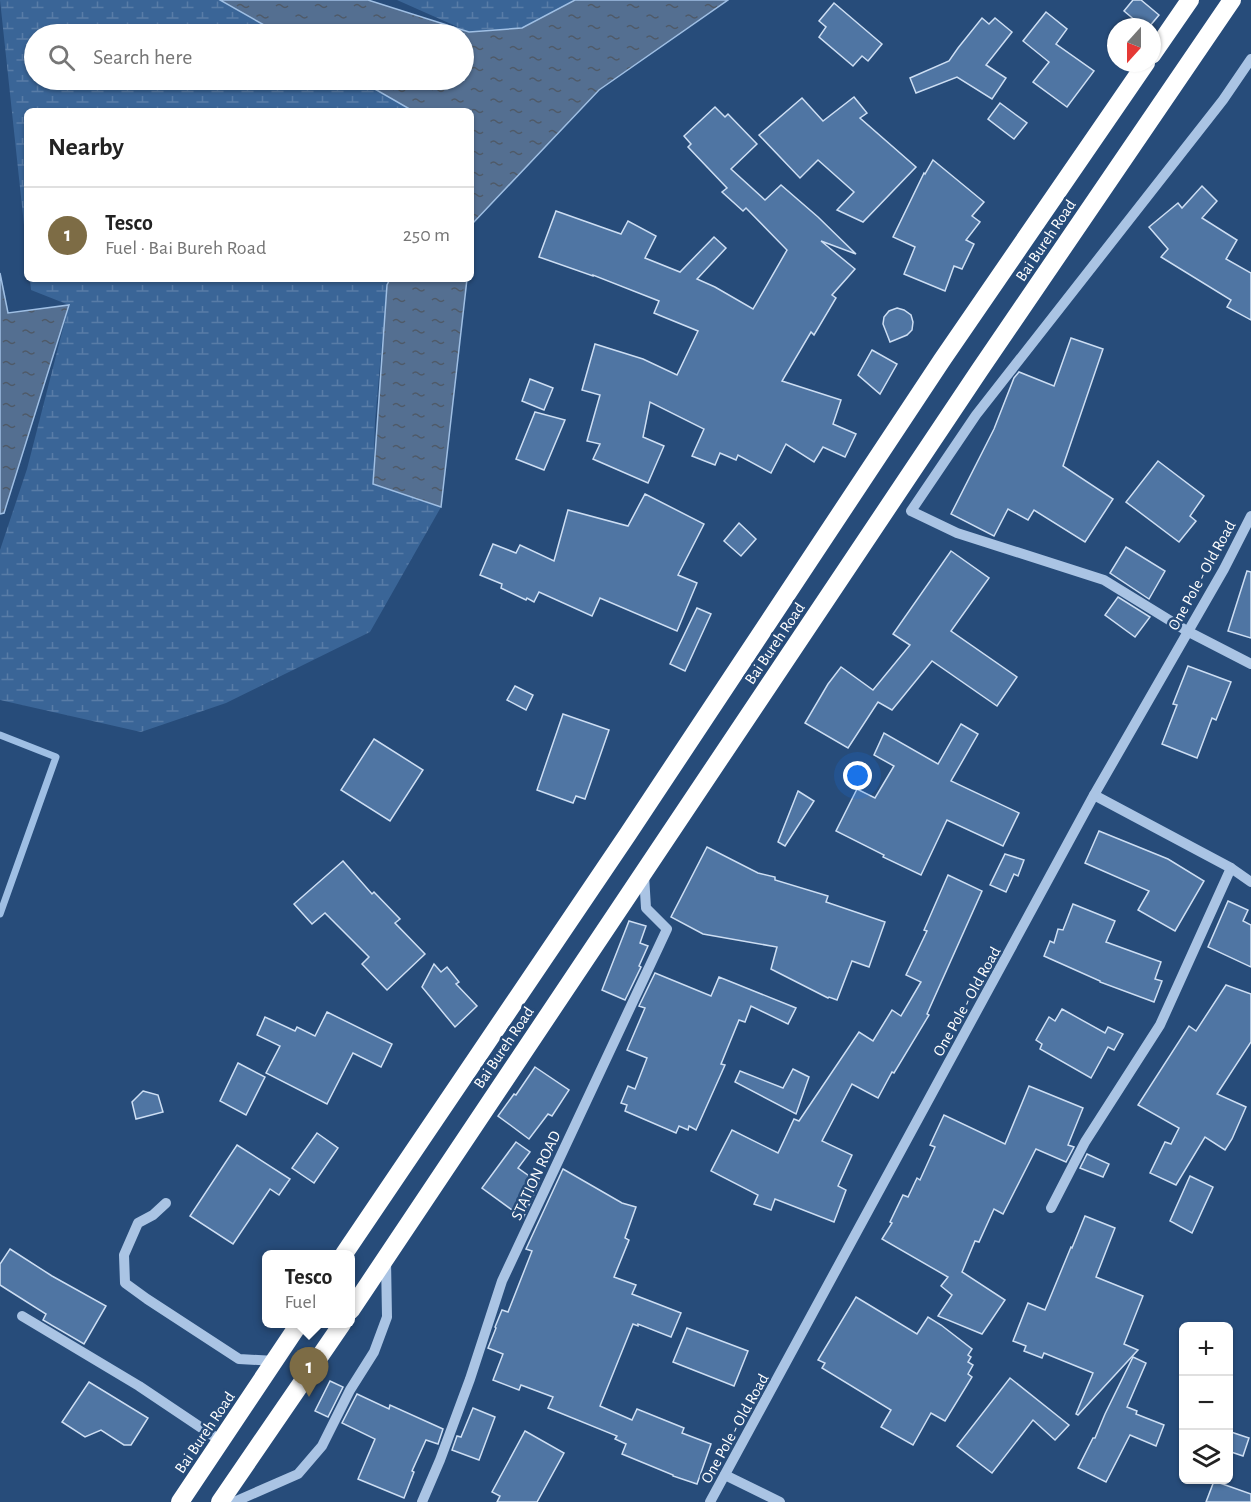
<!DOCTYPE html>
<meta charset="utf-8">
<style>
:root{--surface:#fff;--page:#f6f6f6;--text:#222;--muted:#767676;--line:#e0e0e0;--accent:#7d6c45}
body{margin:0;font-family:"Alegreya Sans",sans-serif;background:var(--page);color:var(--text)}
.controls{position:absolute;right:18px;bottom:18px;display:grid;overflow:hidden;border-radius:9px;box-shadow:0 2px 4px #0004}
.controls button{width:54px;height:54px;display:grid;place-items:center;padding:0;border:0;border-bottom:2px solid var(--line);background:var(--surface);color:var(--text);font:30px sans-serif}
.compass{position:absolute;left:1107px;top:18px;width:54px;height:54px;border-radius:50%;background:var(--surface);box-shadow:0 2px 4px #0004;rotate:201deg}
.you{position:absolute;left:858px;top:776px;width:21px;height:21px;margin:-15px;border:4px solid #fff;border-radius:50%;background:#1a73e8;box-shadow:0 0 0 9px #1a73e833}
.badge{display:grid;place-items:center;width:39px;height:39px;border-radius:50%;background:var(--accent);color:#fff;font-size:20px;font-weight:700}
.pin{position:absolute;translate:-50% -50px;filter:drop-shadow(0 2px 3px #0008)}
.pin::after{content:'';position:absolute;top:32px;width:21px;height:18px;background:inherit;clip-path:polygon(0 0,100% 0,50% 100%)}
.popup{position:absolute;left:262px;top:1250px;width:93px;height:78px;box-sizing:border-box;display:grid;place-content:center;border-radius:9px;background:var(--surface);filter:drop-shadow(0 2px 4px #0005);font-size:20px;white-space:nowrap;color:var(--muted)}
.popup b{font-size:22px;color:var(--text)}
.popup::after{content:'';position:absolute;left:50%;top:100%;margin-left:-12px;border:12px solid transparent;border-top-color:var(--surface)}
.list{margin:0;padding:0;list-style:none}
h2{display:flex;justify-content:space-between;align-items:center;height:78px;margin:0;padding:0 24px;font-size:26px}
h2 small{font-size:20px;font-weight:400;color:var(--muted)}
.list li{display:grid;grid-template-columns:39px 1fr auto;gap:18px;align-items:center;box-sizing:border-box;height:96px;padding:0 24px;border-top:2px solid var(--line)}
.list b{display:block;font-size:22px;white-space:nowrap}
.list p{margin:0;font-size:20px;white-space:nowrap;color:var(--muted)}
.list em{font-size:20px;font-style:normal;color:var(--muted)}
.icon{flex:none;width:33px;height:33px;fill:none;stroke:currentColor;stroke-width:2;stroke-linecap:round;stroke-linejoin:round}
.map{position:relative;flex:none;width:1251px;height:1502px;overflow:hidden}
.search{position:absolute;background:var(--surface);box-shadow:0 2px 4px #0004;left:24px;top:24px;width:450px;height:66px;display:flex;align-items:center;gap:15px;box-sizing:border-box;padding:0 21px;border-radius:33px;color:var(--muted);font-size:22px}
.panel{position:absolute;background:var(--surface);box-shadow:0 2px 4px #0004;left:24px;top:108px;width:450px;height:174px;border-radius:9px}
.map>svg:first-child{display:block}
.wetland{fill:url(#wetland-marsh)}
.water{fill:url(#water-ripples);stroke:#9fbfe4;stroke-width:1.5}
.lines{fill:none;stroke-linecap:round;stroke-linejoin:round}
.stream{stroke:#9fbfe4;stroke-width:7}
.building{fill:#4f75a3;stroke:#cddef3;stroke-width:1.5}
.minor{stroke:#aac4e4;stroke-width:10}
.highway{stroke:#fff;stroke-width:18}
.labels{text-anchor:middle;stroke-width:5;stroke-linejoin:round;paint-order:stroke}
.street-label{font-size:16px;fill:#fff;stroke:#274c7a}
</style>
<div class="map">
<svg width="1251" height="1502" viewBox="0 0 1251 1502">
<defs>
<pattern id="wetland-marsh" width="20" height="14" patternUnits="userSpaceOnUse" patternTransform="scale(1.5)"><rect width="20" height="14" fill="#3a6597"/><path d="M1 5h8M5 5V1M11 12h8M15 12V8" fill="none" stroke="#587ca7"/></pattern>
<pattern id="water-ripples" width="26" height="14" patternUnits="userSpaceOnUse" patternTransform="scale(1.5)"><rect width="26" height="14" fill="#546f91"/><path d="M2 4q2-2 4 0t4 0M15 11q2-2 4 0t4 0" fill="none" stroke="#4f5a68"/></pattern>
</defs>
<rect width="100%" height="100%" fill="#274c7a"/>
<!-- wetland -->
<g class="wetland">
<polygon points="0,0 220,0 280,34 34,34 34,80 359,80 413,111 27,111 27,253"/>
<polygon points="397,0 575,0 522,28 469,32"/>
<polygon points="30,279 390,279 387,285 375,422 373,484 441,507 370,632 226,703 141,732 0,700 0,550 27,469 69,305 31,290"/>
</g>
<!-- water -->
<g class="water">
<polygon points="220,0 368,0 469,32 522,28 575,0 728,0 599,90 473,223 471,242 471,111 413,111 359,80 464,80 464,34 280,34"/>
<polygon points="0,273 8,313 69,305 4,513 0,514"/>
<polygon points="390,279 467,279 441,507 373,484 387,285"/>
</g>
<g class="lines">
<!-- stream -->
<polyline class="stream" points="0,735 56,757 0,914"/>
</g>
<!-- building -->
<g class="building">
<polygon points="1133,0 1141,0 1159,15 1149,27 1143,27 1124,11"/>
<polygon points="834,3 882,44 868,61 862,56 853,66 819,37 826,27 819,21"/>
<polygon points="1046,12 1067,29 1056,44 1094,71 1067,107 1033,82 1049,62 1023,41"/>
<polygon points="982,18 989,24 995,18 1012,32 986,65 1006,78 992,99 957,77 916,93 910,78 949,61 958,48"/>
<polygon points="854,97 867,113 860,118 916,167 863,222 837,210 854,192 818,160 800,178 759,135 802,98 823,121"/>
<polygon points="1000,103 1027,123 1014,139 988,119"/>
<polygon points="715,107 725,117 728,114 757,144 731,169 765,200 781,185 818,217 856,254 821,241 855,269 832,295 836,298 814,335 811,332 782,381 841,400 833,424 856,434 845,457 823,447 814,462 786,444 771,473 738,455 736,460 720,453 715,465 692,456 704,429 650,402 643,437 664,446 648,483 593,459 600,444 587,441 600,395 582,390 595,344 643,359 677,375 698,331 654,313 659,301 593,275 593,276 539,257 556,211 621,234 628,221 656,236 645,258 680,272 714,237 726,248 697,279 715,287 753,309 787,250 746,208 743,211 722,192 727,188 688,147 691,144 684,136"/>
<polygon points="933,160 984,202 972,216 980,222 966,240 974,244 962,269 954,266 945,291 904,274 915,247 893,237 924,173 925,174"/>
<polygon points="1202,186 1217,201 1202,218 1237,240 1226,259 1251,273 1251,320 1227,307 1231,300 1161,257 1168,249 1149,227 1178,203 1182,208"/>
<polygon points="897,308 904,310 911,315 913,322 912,330 907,335 890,342 883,324 884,317 889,311"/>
<polygon points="1071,338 1103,349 1063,466 1113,499 1085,542 1034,510 1028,520 1008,509 994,536 951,514 994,429 1014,378 1019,372 1054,386"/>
<polygon points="872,350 897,364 880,394 858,375"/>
<polygon points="530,379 553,388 544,410 522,401"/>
<polygon points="535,412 565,420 544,470 516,459"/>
<polygon points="1158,461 1204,496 1190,516 1196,521 1179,542 1126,502"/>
<polygon points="645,494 704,524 678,575 697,583 677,631 600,598 592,616 539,592 534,602 527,598 526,600 501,588 502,584 480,575 493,544 516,553 520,545 554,561 568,510 628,526"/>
<polygon points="739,523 756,539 741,556 724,541"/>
<polygon points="1126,547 1165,571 1149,599 1110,573"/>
<polygon points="951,551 989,578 951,631 1017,677 997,706 932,661 892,710 878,702 848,748 805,723 828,684 841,667 873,690 910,645 893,634"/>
<polygon points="1247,571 1251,572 1251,638 1228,631"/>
<polygon points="1118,597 1150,617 1135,637 1105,615"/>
<polygon points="697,608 711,614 685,671 670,664"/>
<polygon points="1188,666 1231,682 1216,720 1212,718 1197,758 1162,744 1177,705 1173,704"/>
<polygon points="515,686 533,695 526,710 507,700"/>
<polygon points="563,714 609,730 585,799 576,796 573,803 537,790"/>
<polygon points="961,724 978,734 951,781 1019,813 1003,846 947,820 921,875 883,857 884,855 836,831 857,789 875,798 894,766 874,755 884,733 938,764"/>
<polygon points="374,739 423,770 390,821 341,790"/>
<polygon points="798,791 814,801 785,846 778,842"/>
<polygon points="1099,831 1168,859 1204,881 1175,931 1138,910 1149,891 1085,863"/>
<polygon points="707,847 758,873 775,877 775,880 828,896 826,902 885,922 869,967 852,961 837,1000 829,997 828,998 771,969 777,947 703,934 671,917"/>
<polygon points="1005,854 1024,860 1018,876 1014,874 1006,892 990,885"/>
<polygon points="343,861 372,894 374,892 400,919 395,923 425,954 387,990 362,964 369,957 325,913 312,924 294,904"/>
<polygon points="948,875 982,891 927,1014 929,1015 894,1073 892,1072 878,1098 852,1084 822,1141 852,1155 838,1186 846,1190 834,1222 775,1199 771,1210 754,1204 758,1195 711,1171 732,1130 778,1153 794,1119 799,1121 859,1032 873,1041 892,1010 901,1016 921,982 906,975 927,931 924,930"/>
<polygon points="1228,901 1248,910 1243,921 1251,925 1251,967 1208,947"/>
<polygon points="1073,904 1115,921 1106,942 1161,962 1155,979 1162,981 1154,1002 1100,982 1100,981 1044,956 1050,941 1054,943 1058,929 1063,930"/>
<polygon points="629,921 646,926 640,943 648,946 639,966 641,967 625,1000 602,990"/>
<polygon points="434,964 441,972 447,967 459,982 456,984 477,1006 455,1027 422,987"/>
<polygon points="655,973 711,996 719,977 796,1008 788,1024 751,1006 745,1022 739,1020 721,1064 725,1065 696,1130 689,1126 688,1130 679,1126 676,1133 625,1111 627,1105 621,1103 628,1086 635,1089 647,1058 627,1050 645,1008 639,1006"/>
<polygon points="1226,985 1251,994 1251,1042 1217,1094 1246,1107 1232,1139 1225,1150 1205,1137 1176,1185 1150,1173 1165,1142 1171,1144 1179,1128 1138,1105 1189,1026 1196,1031"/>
<polygon points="1062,1009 1105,1033 1108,1027 1123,1034 1114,1050 1108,1047 1091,1078 1040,1049 1042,1044 1036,1040 1049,1017 1055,1021"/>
<polygon points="327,1012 392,1044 381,1067 353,1053 327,1104 266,1073 280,1046 257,1035 265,1017 295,1031 297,1027 315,1036"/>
<polygon points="238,1063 265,1077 246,1115 220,1101"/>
<polygon points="535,1067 569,1090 552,1116 548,1114 529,1139 498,1116 514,1094 516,1095"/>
<polygon points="793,1069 809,1077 796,1114 735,1082 740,1071 783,1088"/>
<polygon points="1029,1086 1083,1108 1068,1145 1074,1147 1066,1162 1036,1149 1003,1214 994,1209 979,1242 975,1241 962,1272 1005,1300 982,1334 938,1316 952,1295 941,1286 948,1277 882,1239 892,1223 890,1222 903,1195 908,1197 917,1178 920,1180 935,1147 930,1145 944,1115 1005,1144"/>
<polygon points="143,1091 158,1095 163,1112 136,1119 132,1102"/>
<polygon points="317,1133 338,1148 314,1183 292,1168"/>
<polygon points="516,1142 530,1152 518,1168 539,1183 523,1218 482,1188"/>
<polygon points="237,1145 290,1179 279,1195 270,1189 233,1244 190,1216"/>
<polygon points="1087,1154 1109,1164 1103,1177 1080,1168"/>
<polygon points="563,1169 622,1203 636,1207 625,1238 629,1240 614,1277 636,1285 632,1294 681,1313 671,1337 638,1324 638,1326 633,1324 600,1406 632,1420 637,1409 684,1428 682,1433 711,1444 697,1484 673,1476 673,1475 622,1454 626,1444 615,1439 617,1436 548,1408 553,1397 521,1385 519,1390 493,1380 503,1354 488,1348 496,1328 495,1327 502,1310 508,1312 532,1251 526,1249"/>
<polygon points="1190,1176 1213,1187 1192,1233 1170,1221"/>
<polygon points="1085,1216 1115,1228 1096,1277 1143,1296 1124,1344 1138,1350 1078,1415 1076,1414 1093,1373 1044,1353 1042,1358 1024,1351 1026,1346 1013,1341 1028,1303 1045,1310 1071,1247 1072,1248"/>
<polygon points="10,1249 52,1276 106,1306 84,1344 43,1320 46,1314 0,1285 0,1264"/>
<polygon points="856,1297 917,1334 928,1317 941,1325 972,1349 968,1355 971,1357 968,1362 973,1365 968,1374 972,1377 945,1421 931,1413 913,1445 881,1427 891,1410 822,1368 825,1363 818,1360"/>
<polygon points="687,1328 748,1351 734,1386 673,1362"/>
<polygon points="1133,1357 1146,1363 1127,1407 1137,1411 1136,1414 1164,1425 1156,1446 1130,1435 1106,1482 1078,1468 1093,1438 1095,1438 1105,1414"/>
<polygon points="1010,1378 1069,1425 1055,1440 1033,1420 992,1473 957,1446"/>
<polygon points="330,1381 343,1387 328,1417 315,1411"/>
<polygon points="89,1382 148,1418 131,1445 124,1445 101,1430 85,1437 62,1422"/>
<polygon points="357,1394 389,1409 390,1405 443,1429 438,1444 426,1440 412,1471 414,1472 404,1498 358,1479 375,1439 342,1423"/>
<polygon points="473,1408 495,1417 479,1460 452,1450 457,1436 461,1437"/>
<polygon points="525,1431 564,1453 537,1502 497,1502 500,1496 492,1492"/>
<polygon points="1228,1431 1249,1438 1243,1456 1228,1451"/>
<polygon points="1214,1481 1251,1494 1251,1502 1206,1502"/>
</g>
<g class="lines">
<!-- minor -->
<g class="minor">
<polyline points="1251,59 1223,100 976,415 911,511 957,533 1104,580 1187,631 1251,664"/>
<polyline points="1094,795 1231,868 1251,882"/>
<polyline points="166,1203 153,1215 138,1223 124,1255 125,1283 147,1299 239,1359 275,1361"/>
<polyline points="1051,1208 1085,1142 1160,1025 1231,868"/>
<polyline points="22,1316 139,1386 221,1441"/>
<polyline points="725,1475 780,1502"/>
<polyline points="234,1502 298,1474 322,1446 350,1390 374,1352 387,1317 386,1260"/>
<polyline points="422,1502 440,1460 470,1379 502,1281 667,929 646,908 644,875"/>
<polyline points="710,1502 1094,795 1224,569 1251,516"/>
</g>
<!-- highway -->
<g class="highway">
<polyline points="1152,55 1190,0"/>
<polyline points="344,1254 628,834 942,360 1146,63"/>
<polyline points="351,1310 979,371 1232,0"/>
<polyline points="180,1502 299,1324"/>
<polyline points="220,1502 342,1324"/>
</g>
</g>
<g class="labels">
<!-- street labels -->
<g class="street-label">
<text transform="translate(1045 240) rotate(-56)" y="6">Bai Bureh Road</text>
<text transform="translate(1201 575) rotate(-61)" y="6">One Pole - Old Road</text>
<text transform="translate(774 643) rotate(-56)" y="6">Bai Bureh Road</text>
<text transform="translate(966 1001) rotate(-61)" y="6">One Pole - Old Road</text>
<text transform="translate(503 1047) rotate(-56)" y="6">Bai Bureh Road</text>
<text transform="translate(535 1175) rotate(-65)" y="6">STATION ROAD</text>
<text transform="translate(734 1428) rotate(-61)" y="6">One Pole - Old Road</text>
<text transform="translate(204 1432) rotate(-56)" y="6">Bai Bureh Road</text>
</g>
</g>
</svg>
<div class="controls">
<button>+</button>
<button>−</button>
<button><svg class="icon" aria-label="layers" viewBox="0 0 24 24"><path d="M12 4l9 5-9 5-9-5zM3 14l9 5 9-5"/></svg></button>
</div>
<svg class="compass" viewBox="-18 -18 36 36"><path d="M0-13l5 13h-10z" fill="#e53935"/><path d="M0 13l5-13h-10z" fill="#767676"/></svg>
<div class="you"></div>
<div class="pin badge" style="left:309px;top:1397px">1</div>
<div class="popup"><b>Tesco</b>Fuel</div>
<div class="search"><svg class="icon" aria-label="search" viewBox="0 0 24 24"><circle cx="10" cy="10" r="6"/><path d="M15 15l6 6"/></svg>Search here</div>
<section class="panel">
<h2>Nearby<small></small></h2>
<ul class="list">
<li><span class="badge">1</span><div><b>Tesco</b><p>Fuel · Bai Bureh Road</p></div><em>250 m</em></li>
</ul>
</section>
</div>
